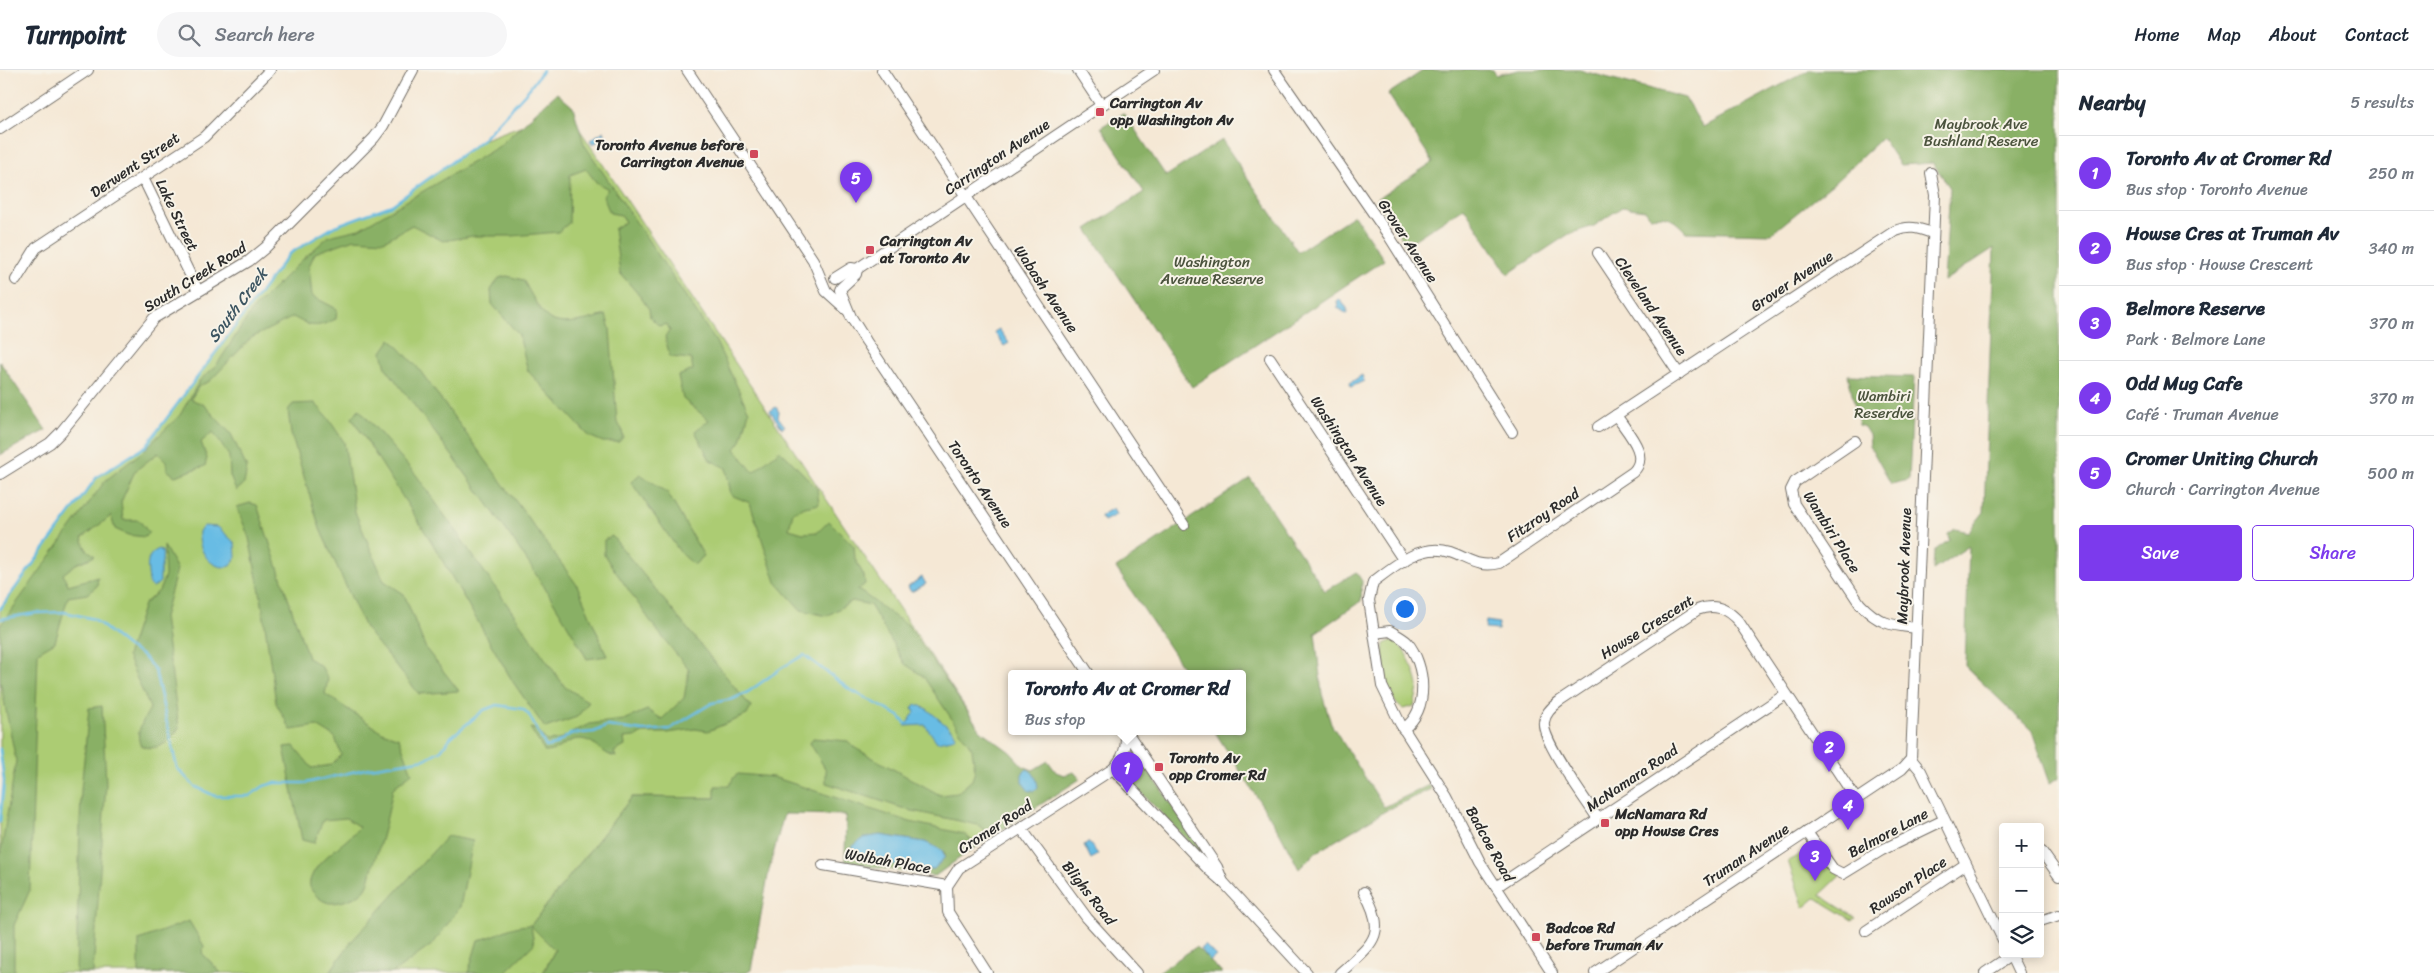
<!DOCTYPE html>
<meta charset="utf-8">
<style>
:root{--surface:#fff;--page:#f6f6f7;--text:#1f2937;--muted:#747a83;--line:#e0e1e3;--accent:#7c3aed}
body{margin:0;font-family:Sriracha,sans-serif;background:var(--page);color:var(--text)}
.controls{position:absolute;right:15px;bottom:15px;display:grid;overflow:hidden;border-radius:5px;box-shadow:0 2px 12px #0003}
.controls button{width:45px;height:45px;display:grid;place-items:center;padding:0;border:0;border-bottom:1px solid var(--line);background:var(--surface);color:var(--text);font:25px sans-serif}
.you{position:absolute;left:1404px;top:538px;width:18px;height:18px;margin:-12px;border:4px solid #fff;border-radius:50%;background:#1a73e8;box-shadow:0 0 0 8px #1a73e833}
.badge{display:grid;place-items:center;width:32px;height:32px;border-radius:50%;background:var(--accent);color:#fff;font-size:16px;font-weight:700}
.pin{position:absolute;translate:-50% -41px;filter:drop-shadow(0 1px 2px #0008)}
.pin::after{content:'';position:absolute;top:26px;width:18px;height:15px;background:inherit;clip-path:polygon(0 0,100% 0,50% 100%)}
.popup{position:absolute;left:1008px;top:600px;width:238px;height:65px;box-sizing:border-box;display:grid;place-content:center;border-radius:5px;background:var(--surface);filter:drop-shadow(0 1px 4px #0005);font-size:16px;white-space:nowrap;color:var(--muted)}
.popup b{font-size:19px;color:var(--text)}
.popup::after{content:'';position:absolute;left:50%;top:100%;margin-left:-10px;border:10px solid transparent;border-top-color:var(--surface)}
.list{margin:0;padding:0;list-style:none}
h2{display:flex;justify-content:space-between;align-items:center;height:65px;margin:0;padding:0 20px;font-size:21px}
h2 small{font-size:16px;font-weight:400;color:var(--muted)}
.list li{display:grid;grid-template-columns:32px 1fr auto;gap:15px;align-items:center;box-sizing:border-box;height:75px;padding:0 20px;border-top:1px solid var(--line)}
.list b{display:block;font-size:19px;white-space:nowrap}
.list p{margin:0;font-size:16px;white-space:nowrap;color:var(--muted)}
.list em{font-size:16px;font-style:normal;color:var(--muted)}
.actions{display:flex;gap:10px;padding:15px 20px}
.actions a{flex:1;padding:11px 0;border:1px solid var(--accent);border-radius:5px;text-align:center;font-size:18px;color:var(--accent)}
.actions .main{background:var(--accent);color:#fff}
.icon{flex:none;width:28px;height:28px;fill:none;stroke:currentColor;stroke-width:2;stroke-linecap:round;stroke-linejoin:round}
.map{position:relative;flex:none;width:2059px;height:903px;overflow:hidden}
header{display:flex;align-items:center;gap:30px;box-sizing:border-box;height:70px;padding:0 25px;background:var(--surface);border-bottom:1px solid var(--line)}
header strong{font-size:24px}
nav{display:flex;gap:28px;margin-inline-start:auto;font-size:18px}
.search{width:350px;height:45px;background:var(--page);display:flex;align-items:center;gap:12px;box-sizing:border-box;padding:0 18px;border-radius:28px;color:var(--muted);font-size:19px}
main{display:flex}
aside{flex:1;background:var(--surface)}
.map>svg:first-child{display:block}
.green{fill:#accc73;stroke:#6c7c4f}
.forest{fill:#89b065;stroke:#5a6e48;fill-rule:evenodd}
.water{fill:#68bce4;stroke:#4a7488}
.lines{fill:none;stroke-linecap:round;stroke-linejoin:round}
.stream{stroke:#68bce4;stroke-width:2.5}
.minor-casing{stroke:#726d66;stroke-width:12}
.minor{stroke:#fff;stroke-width:10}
.poi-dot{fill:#d1495b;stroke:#f7f3e8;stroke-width:2}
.labels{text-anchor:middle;stroke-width:4;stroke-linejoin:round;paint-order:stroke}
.poi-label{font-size:15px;font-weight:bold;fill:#2b2b2b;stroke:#f7f3e8;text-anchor:start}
.park-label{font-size:15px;fill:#4b533d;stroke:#f7f3e8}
.street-label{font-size:15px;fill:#2b2b2b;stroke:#f7f3e8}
.water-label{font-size:16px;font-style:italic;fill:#3d5662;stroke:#f7f3e8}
</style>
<header>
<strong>Turnpoint</strong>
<div class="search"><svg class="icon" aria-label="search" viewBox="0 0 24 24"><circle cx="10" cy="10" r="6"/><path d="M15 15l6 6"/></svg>Search here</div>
<nav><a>Home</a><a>Map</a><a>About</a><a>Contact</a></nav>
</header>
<main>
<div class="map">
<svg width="2059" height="903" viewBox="0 0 2059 903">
<rect width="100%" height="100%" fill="#f7f3e8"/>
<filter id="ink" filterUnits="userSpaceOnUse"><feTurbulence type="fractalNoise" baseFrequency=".02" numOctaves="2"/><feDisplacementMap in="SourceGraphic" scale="10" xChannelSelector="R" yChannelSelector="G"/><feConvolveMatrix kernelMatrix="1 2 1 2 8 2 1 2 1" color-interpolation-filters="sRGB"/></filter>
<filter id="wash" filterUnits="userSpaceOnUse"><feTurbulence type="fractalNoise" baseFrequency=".0096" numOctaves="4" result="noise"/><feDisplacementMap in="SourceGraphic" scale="20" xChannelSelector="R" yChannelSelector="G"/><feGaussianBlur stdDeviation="1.12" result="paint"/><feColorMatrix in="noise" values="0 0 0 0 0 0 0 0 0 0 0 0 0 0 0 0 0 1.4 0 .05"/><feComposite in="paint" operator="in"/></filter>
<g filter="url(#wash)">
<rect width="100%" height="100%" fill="#f5e8d5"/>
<!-- green -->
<g class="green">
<polygon points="566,39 1033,739 961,787 935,806 845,792 846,745 715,728 632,727 531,855 555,880 543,903 221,903 202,883 174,903 0,903 0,752 4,711 0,678 0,539 97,407 146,376 289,184 335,156 392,135 482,70"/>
<path d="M1393,570C1405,576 1416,602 1418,616C1418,622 1415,630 1414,636L1403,639C1385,629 1382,593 1384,574Z"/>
<polygon points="1813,777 1840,806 1820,825 1856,848 1852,850 1816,828 1804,838 1788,791"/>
</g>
<!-- forest -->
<g class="forest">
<path d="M1424,0H1493L1496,5L1519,0H1579L1685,28L1703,57L1809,0H2059V708L2050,713L2032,661L1965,596L1969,476L1933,500L1934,481L1949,470L1948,464L1955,459L1968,462L1984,442L1994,178L1944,211L1950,118L1933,93L1900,95L1882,68L1835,112L1771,164L1686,162C1673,149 1669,144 1650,147L1645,140L1622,137L1594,156L1569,164L1508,204L1464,137L1406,175L1377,129L1433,92L1388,24Z"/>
<path d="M557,23L573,37L584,74L716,272L749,342L741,371L735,379L753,402L780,380L817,418L819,434L805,437L793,442L789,459L803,463L818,462L829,451L854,476L855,489L864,506L865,514L858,520C875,531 890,545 908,555L980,660L1010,682L1023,696L1033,700L1048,691L1056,702L1064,705L1074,702L1080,709L992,766L978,755L908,740L826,713V700L810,673L813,668L848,671L855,678L940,725L957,723L972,710L975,701L972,679L923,606L905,594L870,535L852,531L827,546L801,540L776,512L750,433L731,425L726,398L710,390L695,361L709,350L683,329L678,306L693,300L691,289L670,287L665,267L670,261L667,254L659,256L650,247L649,239L639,225L620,203L614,159L625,152L621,145L610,143L603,126L608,119L596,112L586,99L570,105L569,153L558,162L512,166H473L443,171L412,155L384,171L354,169L315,183L309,196L312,226L337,239L336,249C316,258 313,258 293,247L251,268L210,311L199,316L191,329L204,335L231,364L247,398L244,414L236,421L230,406L229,386L213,362L201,372L207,388L205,396L175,406L167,400L166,391L158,383L135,401L121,432L123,450H139L149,463L145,467L128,465L115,459L111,446L82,468L86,479L95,486L76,494L63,504L68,515L98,507L97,516L87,524L68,527L55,572L38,582L30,820L14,855V903H0V787L16,691L0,610V556L105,411L142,382L180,345L200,310L216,296L253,239L301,191L329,166L359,159L498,77Z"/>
<polygon points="1124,43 1166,106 1222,70 1298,182 1354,145 1384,190 1192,317 1087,159 1144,122 1101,57"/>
<path d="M507,206L523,210C530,221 537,238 547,247C560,259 591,249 606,245L610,259L617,353L622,359L623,367L619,372H603L589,366L528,301L519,265L492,234L491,220L499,208Z"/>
<path d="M391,269L418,298L577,515L607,586L587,589C530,485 457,392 386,298L382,282Z"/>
<polygon points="0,292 46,360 0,385"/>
<polygon points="1848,305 1914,307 1909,410 1891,414 1870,376 1869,365 1864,357 1859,355"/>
<polygon points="315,333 328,348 344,372 355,442 384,511 404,524 426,579 459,621 419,624 365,558 320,459 291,364 288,340 293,334"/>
<polygon points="359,339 417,406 565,617 589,632 577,647 545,658 513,612 431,471 352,348"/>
<polygon points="640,404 667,422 704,486 694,495 680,482 631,412"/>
<polygon points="1250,408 1325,521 1356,502 1362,511 1361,531 1315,563 1322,624 1331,654 1384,737 1429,715 1431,719 1387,740 1315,783 1299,799 1280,763 1215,662 1242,662 1242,604 1187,604 1116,498"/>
<path d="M250,433L257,435L308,588L321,596L328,609L325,624L382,662L399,668L412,703L393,718C388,745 382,770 373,796C371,802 370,812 366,818C360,827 342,833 331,833C322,833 307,820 310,811C316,788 345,776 359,757L346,748L323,750L314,773L302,770L284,677L294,676L312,698L331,695L341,685L335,667L317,656L291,660L276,633L261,527L249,468L237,437Z"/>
<path d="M612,466L751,637L747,645L708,661L695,659L668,663H643L635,667L624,668L625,676L614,682L616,687C602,685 596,670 581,669C567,668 559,682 545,682L530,658L538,660L546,671L558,670L589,654L624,650L647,640L662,649L684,628L689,600L656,559L604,485V470Z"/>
<path d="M164,476L177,499L164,547L179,658C170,672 158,682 141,676C134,663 144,650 150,638L127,586L144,534L159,521L165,506Z"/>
<polygon points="102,636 106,713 93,903 76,903 81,720 89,638"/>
<polygon points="1136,682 1216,800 1127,708 1125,701 1131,685"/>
<path d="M738,704L773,707L910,752L964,764L975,773L976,776L935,806L851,794L845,792L846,745L784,744L769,800L751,900L746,903H543L555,880L531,856L534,874L504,903H468L478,870C500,866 508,855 531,855L632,727L715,728V716H729L734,707ZM880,765L925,772L945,783V787L934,799L927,800L861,789L853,784Z"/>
<polygon points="447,766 473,771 460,837 433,874 393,903 329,903 351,872"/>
<polygon points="189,851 204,876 202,883 221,903 139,903 139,870"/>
<polygon points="1196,877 1222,903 1157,903"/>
</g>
<!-- water -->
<g class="water">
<polygon points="604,61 606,67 593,74 590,70"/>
<polygon points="1339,229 1347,238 1347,244 1338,238 1337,231"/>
<polygon points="999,259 1009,273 1004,276 994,262"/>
<polygon points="1362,305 1364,311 1351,317 1350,313"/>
<polygon points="776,337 779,342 778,347 785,356 782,358 770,341"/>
<polygon points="1113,438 1116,445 1104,451 1100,446"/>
<path d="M204,456L218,457L235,473L236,487L231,496C211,502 197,480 199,461Z"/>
<path d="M159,479L162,481C164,489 159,501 160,512L153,518L149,514C149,501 142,486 159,479Z"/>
<polygon points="922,507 926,514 911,522 908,517"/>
<polygon points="1486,551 1499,553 1498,560 1485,559"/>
<polygon points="916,634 927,639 954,662 956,666 952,669 937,672 925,655 905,656 915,642 912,638"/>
<path d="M1027,699C1034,701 1037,710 1038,717L1034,721H1029L1022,712V704Z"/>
<polygon points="880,765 925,772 942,780 945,787 934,799 927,800 861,789 853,784 852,777 863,768"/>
<polygon points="1088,772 1098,784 1091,789 1084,775"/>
<polygon points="1205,875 1216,886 1210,891 1200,879"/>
</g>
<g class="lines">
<!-- stream -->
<g class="stream">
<polyline points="0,539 97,407 146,376 289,184 335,156 392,135 482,70 529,19 543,0"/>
<polyline points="0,549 36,543 64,542 94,549 128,577 142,585 155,600 177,698 194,716 215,726 249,726 264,716 274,713 306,713 369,698 425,689 441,680 451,667 484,640 497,635 523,639 529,645 546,677 555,675 570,664 594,662 607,656 643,661 670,659 712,633 733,629 748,622 783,597 804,585 849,619 899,646 906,654"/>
<polyline points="0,679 4,711 0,752"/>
</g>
</g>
</g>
<g filter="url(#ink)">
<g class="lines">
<defs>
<g id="minor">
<polyline points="687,0 813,190 826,221 847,240"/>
<polyline points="882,0 1184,455"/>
<polyline points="1078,0 1101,35"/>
<polyline points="1274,0 1389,166 1512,362"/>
<polyline points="0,59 88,0"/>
<polyline points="143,108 198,221"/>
<polyline points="1598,183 1679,304"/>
<polyline points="835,208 851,198 857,199 1154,0"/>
<polyline points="16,210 36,178 204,67 270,0"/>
<polyline points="841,218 856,204 857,199"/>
<polyline points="840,220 851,247 866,271 1089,604"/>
<polyline points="1270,288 1404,491"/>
<path d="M1598,357L1895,161C1909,155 1918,158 1932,163"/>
<path d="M1855,371L1795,412L1791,420L1794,434L1860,534C1879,554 1890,555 1916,558"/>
<polyline points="0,404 50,373 61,362 154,248 249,191 265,178 374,68 383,56 413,0"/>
<path d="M1374,563L1390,561C1395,564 1403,568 1407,572C1426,595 1430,641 1403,659"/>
<polyline points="1127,662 1217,797 1223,812"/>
<polyline points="1911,689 1921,701 2003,870"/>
<polyline points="1113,699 1210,801 1224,813 1307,903"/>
<path d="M1598,749C1586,730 1541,670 1544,652C1545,643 1553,636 1560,631L1697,540C1714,533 1727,538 1739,552L1856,729"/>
<polyline points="1021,758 1087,848 1137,903"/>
<polyline points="1807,762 1833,799 1843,804 1882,780 1944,750"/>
<polyline points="2042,782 2059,806"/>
<polyline points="823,795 947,816"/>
<polyline points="1496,817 1786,624"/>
<polyline points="2040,851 2059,845"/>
<polyline points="1866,861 1966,794"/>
<polyline points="2010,884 2019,903"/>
<path d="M987,903L948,842L947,816L959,798L1113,699C1123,688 1128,677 1125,662"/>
<path d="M1340,903C1372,874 1389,865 1364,822"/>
<path d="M1552,903L1480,792L1447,727L1400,653L1382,616L1369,530L1373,512C1394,496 1422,472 1450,482C1470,489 1477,498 1499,493L1633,402C1651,385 1626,361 1616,345"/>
<polyline points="1595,903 1902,699 1911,689 1935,125 1931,103"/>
<polyline points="1985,903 2010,886"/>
</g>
</defs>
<!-- minor casing -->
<use href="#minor" class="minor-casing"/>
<!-- minor -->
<use href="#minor" class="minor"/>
</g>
</g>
<!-- markers -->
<g class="poi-dot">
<rect x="1095" y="37" width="10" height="10" rx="2.5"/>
<rect x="749" y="79" width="10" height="10" rx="2.5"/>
<rect x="865" y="175" width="10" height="10" rx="2.5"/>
<rect x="1154" y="692" width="10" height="10" rx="2.5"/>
<rect x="1600" y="748" width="10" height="10" rx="2.5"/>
<rect x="1531" y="862" width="10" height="10" rx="2.5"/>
</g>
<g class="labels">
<!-- poi labels -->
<g class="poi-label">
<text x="1110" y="38">Carrington Av<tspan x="1110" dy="17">opp Washington Av</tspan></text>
<text x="744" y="80" text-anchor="end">Toronto Avenue before<tspan x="744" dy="17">Carrington Avenue</tspan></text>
<text x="880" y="176">Carrington Av<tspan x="880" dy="17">at Toronto Av</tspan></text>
<text x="1169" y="693">Toronto Av<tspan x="1169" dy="17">opp Cromer Rd</tspan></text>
<text x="1615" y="749">McNamara Rd<tspan x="1615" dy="17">opp Howse Cres</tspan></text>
<text x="1546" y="863">Badcoe Rd<tspan x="1546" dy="17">before Truman Av</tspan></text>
</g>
<!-- park labels -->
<g class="park-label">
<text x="1981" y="59">Maybrook Ave<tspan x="1981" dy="17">Bushland Reserve</tspan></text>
<text x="1212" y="197">Washington<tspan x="1212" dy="17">Avenue Reserve</tspan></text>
<text x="1884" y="331">Wambiri<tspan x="1884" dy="17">Reserdve</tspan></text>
</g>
<!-- street labels -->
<g class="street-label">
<text transform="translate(997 87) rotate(-34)" y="5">Carrington Avenue</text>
<text transform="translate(135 95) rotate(-34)" y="5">Derwent Street</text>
<text transform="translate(177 145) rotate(64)" y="5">Lake Street</text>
<text transform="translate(1408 171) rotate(57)" y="5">Grover Avenue</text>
<text transform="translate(195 207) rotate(-32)" y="5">South Creek Road</text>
<text transform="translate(1792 211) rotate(-34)" y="5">Grover Avenue</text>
<text transform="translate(1046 219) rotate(56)" y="5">Wabash Avenue</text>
<text transform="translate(1651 236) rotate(56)" y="5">Cleveland Avenue</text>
<text transform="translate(1349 381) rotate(57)" y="5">Washington Avenue</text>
<text transform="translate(980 414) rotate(56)" y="5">Toronto Avenue</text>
<text transform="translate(1543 445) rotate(-34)" y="5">Fitzroy Road</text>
<text transform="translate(1832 462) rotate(58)" y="5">Wambiri Place</text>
<text transform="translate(1904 496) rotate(-88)" y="5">Maybrook Avenue</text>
<text transform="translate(1647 557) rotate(-32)" y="5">Howse Crescent</text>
<text transform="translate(1632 708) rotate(-34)" y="5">McNamara Road</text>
<text transform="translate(995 757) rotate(-33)" y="5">Cromer Road</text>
<text transform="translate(1888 763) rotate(-28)" y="5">Belmore Lane</text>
<text transform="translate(1490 774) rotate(61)" y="5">Badcoe Road</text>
<text transform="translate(1746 785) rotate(-34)" y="5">Truman Avenue</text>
<text transform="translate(888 791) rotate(10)" y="5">Wolbah Place</text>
<text transform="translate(1908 815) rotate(-34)" y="5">Rawson Place</text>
<text transform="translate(1089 823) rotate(52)" y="5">Blighs Road</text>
</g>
<!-- water labels -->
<g class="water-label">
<text transform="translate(237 235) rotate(-53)" y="6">South Creek</text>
</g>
</g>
</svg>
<div class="controls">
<button>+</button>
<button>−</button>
<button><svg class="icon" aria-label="layers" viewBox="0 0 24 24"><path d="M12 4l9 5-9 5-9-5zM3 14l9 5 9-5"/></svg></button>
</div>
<div class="you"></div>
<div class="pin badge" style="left:1127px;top:723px">1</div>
<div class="popup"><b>Toronto Av at Cromer Rd</b>Bus stop</div>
<div class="pin badge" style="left:1829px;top:702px">2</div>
<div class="pin badge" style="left:1815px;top:811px">3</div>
<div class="pin badge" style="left:1848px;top:760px">4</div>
<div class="pin badge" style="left:856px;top:133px">5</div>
</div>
<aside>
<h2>Nearby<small>5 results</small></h2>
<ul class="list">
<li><span class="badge">1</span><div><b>Toronto Av at Cromer Rd</b><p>Bus stop · Toronto Avenue</p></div><em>250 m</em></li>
<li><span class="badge">2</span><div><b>Howse Cres at Truman Av</b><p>Bus stop · Howse Crescent</p></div><em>340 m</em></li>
<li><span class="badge">3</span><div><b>Belmore Reserve</b><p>Park · Belmore Lane</p></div><em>370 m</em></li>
<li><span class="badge">4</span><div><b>Odd Mug Cafe</b><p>Café · Truman Avenue</p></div><em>370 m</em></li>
<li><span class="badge">5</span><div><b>Cromer Uniting Church</b><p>Church · Carrington Avenue</p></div><em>500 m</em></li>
</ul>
<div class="actions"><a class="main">Save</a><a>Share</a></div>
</aside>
</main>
